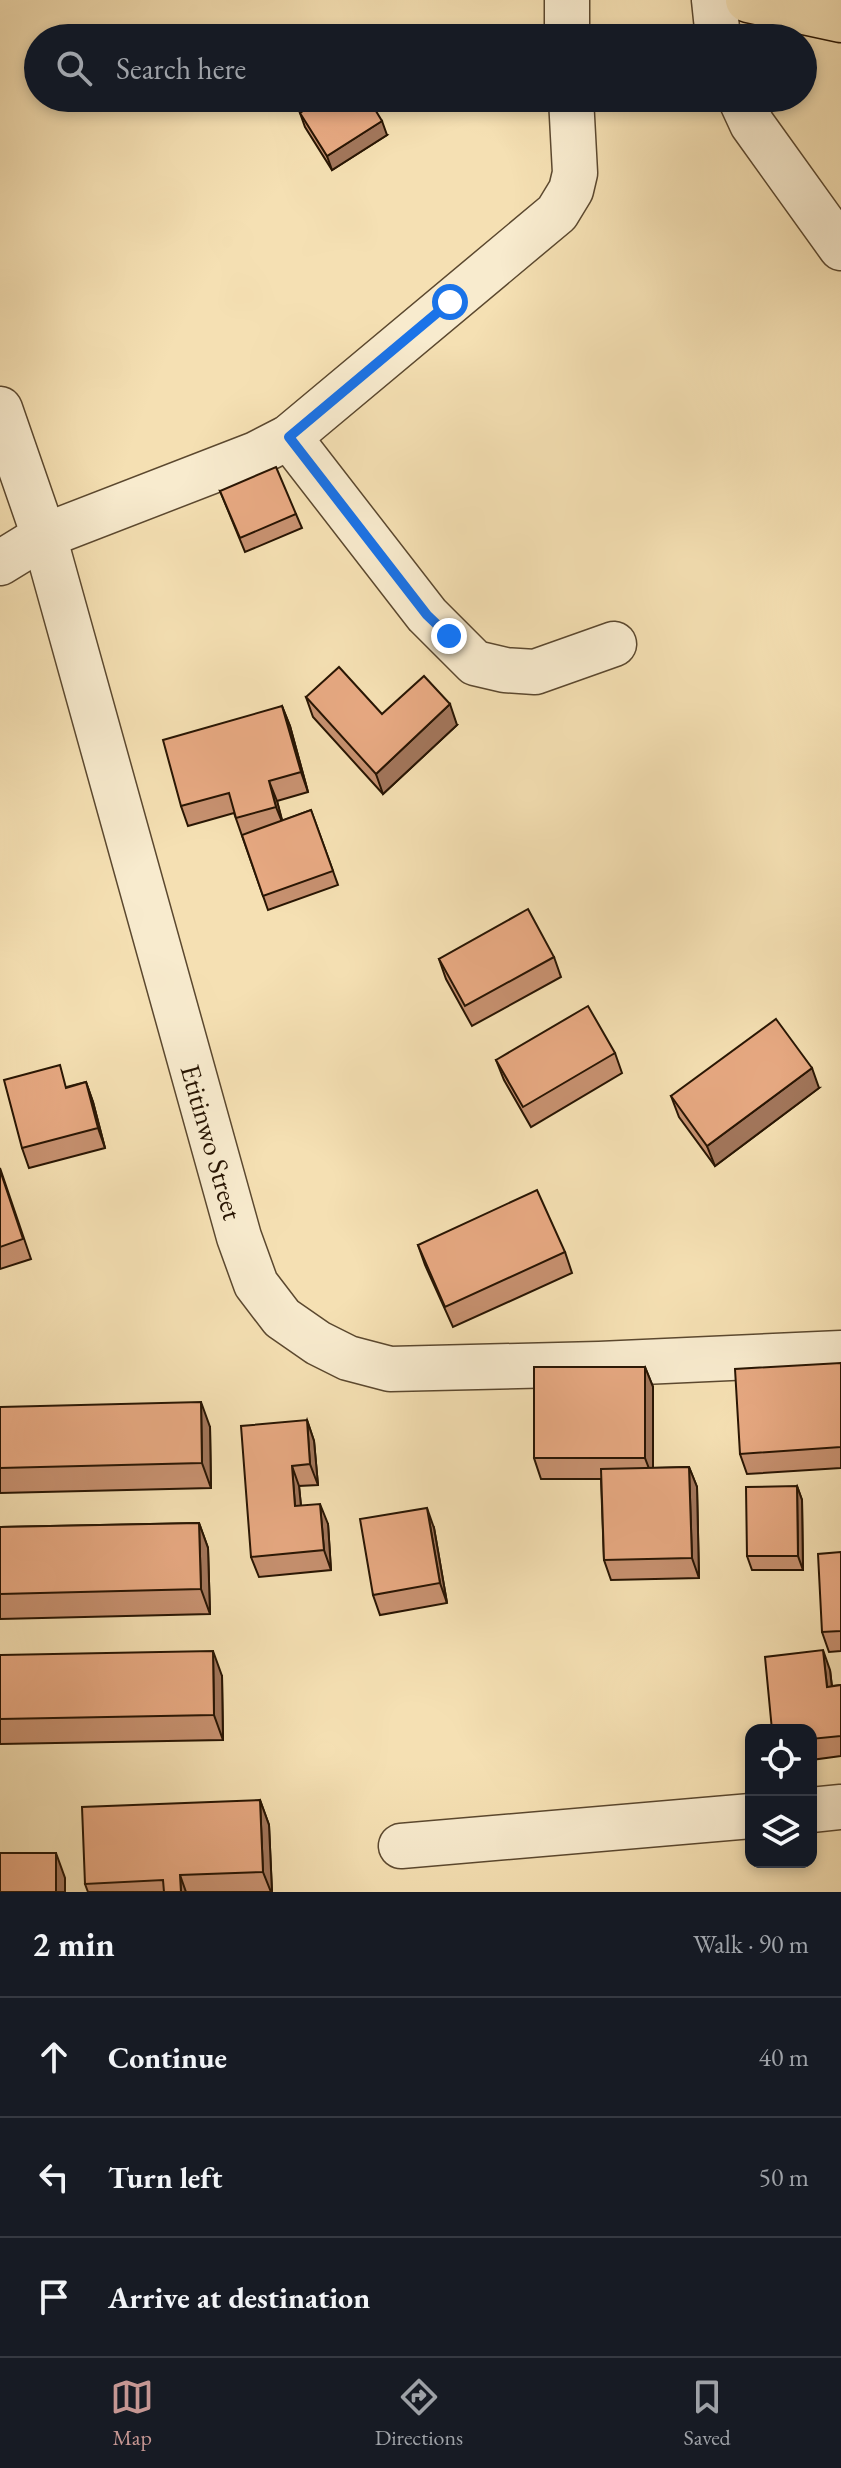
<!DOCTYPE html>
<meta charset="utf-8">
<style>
:root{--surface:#171b24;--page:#20242c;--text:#f1f3f6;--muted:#9ea1a6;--line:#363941;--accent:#c59692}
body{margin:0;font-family:"EB Garamond",serif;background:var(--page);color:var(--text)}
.controls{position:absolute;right:24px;bottom:24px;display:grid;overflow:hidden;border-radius:16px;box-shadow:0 4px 12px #0003}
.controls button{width:72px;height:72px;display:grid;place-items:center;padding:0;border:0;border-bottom:2px solid var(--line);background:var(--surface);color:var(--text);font:40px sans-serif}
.stop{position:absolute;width:24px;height:24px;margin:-18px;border:6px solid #1a73e8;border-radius:50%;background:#fff}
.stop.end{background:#1a73e8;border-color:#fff;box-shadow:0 2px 8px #0008}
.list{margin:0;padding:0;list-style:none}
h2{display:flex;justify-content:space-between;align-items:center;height:104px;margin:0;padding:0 32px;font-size:34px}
h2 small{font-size:26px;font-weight:400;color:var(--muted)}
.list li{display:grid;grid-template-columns:52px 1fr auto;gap:24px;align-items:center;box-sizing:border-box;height:120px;padding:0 32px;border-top:2px solid var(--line)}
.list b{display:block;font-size:30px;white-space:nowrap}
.list em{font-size:26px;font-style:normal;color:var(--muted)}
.icon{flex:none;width:44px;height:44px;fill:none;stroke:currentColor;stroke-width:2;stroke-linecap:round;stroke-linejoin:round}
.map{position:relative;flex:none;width:841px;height:1892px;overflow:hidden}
.search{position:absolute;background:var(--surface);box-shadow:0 4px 12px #0003;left:24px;right:24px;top:24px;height:88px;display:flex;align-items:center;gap:20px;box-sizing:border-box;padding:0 28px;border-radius:44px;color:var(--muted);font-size:30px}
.sheet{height:464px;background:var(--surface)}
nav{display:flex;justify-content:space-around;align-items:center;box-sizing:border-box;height:112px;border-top:2px solid var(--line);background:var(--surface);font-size:22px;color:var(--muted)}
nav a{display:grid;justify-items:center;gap:4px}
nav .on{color:var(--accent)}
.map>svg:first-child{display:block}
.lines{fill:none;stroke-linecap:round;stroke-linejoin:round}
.minor-casing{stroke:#5b482f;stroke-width:47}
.major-casing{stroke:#281503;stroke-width:47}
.minor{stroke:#f8ebce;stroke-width:44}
.major{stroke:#f5e0b3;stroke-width:44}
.wall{fill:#c79170;stroke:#281503;stroke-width:2}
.shaded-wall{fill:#a2765b;stroke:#281503;stroke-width:2}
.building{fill:#e7a982;stroke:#281503;stroke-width:2}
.route{stroke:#1a73e8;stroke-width:10}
.labels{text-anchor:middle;stroke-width:6;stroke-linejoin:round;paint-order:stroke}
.street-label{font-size:28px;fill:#281503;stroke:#f8ebce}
</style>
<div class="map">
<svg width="841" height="1892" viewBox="0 0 841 1892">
<rect width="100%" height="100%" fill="#f5e0b3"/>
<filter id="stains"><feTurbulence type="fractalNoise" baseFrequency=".0025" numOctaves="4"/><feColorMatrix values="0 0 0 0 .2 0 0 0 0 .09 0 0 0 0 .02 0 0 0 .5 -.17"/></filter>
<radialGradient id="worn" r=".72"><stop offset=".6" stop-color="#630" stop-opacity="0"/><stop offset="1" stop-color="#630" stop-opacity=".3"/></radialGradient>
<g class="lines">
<defs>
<g id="minor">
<polyline points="714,0 718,38"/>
<polyline points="567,38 567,0"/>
<polyline points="740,98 752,124 841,248"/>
<polyline points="0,409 44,536 239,1237 256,1284 282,1318 318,1343 348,1358 390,1369 599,1364 841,1353"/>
<polyline points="289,437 427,615 475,663 505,670 535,672 614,644"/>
<polyline points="0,563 44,536 256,454 289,437 557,213 571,190 575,173 571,98"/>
<polyline points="811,1810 841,1807"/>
<polyline points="401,1846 751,1816"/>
</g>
<polyline id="major" points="748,0 841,20"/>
</defs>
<!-- minor casing -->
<use href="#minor" class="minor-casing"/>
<!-- major casing -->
<use href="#major" class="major-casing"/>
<!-- minor -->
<use href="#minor" class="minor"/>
<!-- major -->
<use href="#major" class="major"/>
</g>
<!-- wall -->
<g class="wall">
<polygon points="300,113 387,135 332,170 305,127"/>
<polygon points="220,491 296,514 302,528 245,552"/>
<polygon points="306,697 382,714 457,725 383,794 313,717"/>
<polygon points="282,706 290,726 308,792 277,801 282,821 311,810 338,885 268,910 234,813 188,826 181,806"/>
<polygon points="554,957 561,977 472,1026 446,979 439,959"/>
<polygon points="615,1053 622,1073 531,1127 504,1080 496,1060"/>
<polygon points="86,1082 93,1102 105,1148 29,1168 22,1148 67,1087"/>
<polygon points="819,1088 715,1166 679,1117 671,1096"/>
<polygon points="0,1168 31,1259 0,1269"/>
<polygon points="418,1245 565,1252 572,1273 453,1327 425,1265"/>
<polygon points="841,1363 841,1468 747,1474 740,1454"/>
<polygon points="645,1367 653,1387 653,1468 689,1467 697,1487 699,1578 611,1580 604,1560 601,1479 541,1479 534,1458"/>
<polygon points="0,1407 210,1427 211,1488 0,1493"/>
<polygon points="307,1420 314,1441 318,1485 299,1486 301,1506 328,1524 331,1570 259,1577 251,1557"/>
<polygon points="797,1486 802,1500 803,1570 752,1570 747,1556"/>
<polygon points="199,1523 208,1548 210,1614 0,1619 0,1527"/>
<polygon points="434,1528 447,1603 380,1615 373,1595"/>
<polygon points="841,1552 841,1651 829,1652 822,1632"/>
<polygon points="0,1655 222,1676 223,1740 0,1744"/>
<polygon points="830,1670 832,1686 841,1685 841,1756 811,1760 811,1730"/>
<polygon points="260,1800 269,1825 272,1892 88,1892 85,1884"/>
</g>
<!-- shaded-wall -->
<g class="shaded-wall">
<polygon points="382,121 387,135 332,170 327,156"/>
<polygon points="450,704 457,725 383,794 376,774"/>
<polygon points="282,706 290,726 308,792 301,772"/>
<polygon points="269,781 277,801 284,827 276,807"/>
<polygon points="812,1068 819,1088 715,1166 707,1146"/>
<polygon points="86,1082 93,1102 105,1148 98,1128"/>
<polygon points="645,1367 653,1387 653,1479 645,1458"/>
<polygon points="201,1402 210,1427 211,1488 202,1463"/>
<polygon points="307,1420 314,1441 318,1485 310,1464"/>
<polygon points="292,1466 299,1486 303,1526 295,1506"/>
<polygon points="689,1467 697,1487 699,1578 692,1558"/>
<polygon points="797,1486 802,1500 803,1570 798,1556"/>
<polygon points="320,1504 328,1524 331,1570 324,1550"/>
<polygon points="427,1508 434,1528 447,1603 440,1583"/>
<polygon points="199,1523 208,1548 210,1614 201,1589"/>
<polygon points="823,1650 830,1670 834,1707 827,1687"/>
<polygon points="213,1651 222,1676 223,1740 214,1715"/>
<polygon points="260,1800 269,1825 272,1892 271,1892 263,1872"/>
<polygon points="56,1853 65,1878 65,1892 56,1892"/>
<polygon points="180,1875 186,1892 181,1892"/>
</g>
<!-- building -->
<g class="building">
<polygon points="323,98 368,98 382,121 327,156 300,113"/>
<polygon points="276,467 296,514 240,538 220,491"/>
<polygon points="339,667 382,714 424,676 450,704 376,774 306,697"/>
<polygon points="282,706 301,772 269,781 276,807 236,818 229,793 181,806 163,740"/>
<polygon points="311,810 333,871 263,896 242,835"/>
<polygon points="528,909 554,957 465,1006 439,959"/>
<polygon points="588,1006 615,1053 523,1107 496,1060"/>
<polygon points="776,1019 812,1068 707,1146 671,1096"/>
<polygon points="60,1065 66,1088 86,1082 98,1128 22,1148 4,1080"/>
<polygon points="0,1170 23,1239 0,1247"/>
<polygon points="537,1190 565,1252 445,1307 418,1245"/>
<polygon points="841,1363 841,1447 740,1454 735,1369"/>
<rect x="534" y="1367" width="111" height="91"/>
<polygon points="201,1402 202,1463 0,1468 0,1407"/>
<polygon points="307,1420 310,1464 292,1466 295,1506 320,1504 324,1550 251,1557 241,1426"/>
<polygon points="689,1467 692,1558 604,1560 601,1469"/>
<polygon points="797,1486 798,1556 747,1556 746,1487"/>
<polygon points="427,1508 440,1583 373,1595 360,1519"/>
<polygon points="199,1523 201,1589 0,1594 0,1527"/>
<polygon points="841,1552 841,1631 822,1632 818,1554"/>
<polygon points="823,1650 827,1687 841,1685 841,1736 811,1739 811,1730 772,1730 765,1657"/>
<polygon points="213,1651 214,1715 0,1719 0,1655"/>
<polygon points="260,1800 263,1872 180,1875 181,1892 164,1892 163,1880 85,1884 82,1807"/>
<rect x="0" y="1853" width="56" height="39"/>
</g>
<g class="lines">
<!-- route -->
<polyline class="route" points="449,636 427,615 289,437 450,302"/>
</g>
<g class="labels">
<!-- street labels -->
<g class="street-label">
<text transform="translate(212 1142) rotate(74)" y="10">Etitinwo Street</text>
</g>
</g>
<rect width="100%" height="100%" filter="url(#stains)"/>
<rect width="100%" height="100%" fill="url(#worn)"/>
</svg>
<div class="controls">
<button><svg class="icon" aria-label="locate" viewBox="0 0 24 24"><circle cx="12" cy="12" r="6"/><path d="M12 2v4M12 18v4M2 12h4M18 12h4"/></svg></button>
<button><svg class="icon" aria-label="layers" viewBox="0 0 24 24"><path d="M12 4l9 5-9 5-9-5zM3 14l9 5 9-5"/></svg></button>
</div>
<div class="stop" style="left:450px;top:302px"></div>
<div class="stop end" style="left:449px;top:636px"></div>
<div class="search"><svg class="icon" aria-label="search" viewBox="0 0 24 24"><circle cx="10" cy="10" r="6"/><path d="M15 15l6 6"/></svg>Search here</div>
</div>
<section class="sheet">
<h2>2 min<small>Walk · 90 m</small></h2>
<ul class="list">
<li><svg class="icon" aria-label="ahead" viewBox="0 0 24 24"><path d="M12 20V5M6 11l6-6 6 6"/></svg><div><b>Continue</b></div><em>40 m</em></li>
<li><svg class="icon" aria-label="left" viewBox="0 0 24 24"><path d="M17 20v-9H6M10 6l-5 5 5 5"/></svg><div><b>Turn left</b></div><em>50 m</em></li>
<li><svg class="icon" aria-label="arrive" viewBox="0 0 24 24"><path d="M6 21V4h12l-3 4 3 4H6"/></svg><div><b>Arrive at destination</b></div></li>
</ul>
</section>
<nav>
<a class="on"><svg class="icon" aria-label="map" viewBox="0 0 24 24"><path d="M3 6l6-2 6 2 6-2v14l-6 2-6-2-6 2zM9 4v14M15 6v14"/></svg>Map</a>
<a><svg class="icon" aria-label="directions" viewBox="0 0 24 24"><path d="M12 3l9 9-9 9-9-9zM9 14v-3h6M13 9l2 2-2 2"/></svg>Directions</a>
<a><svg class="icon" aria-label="saved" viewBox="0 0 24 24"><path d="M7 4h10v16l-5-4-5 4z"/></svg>Saved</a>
</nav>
